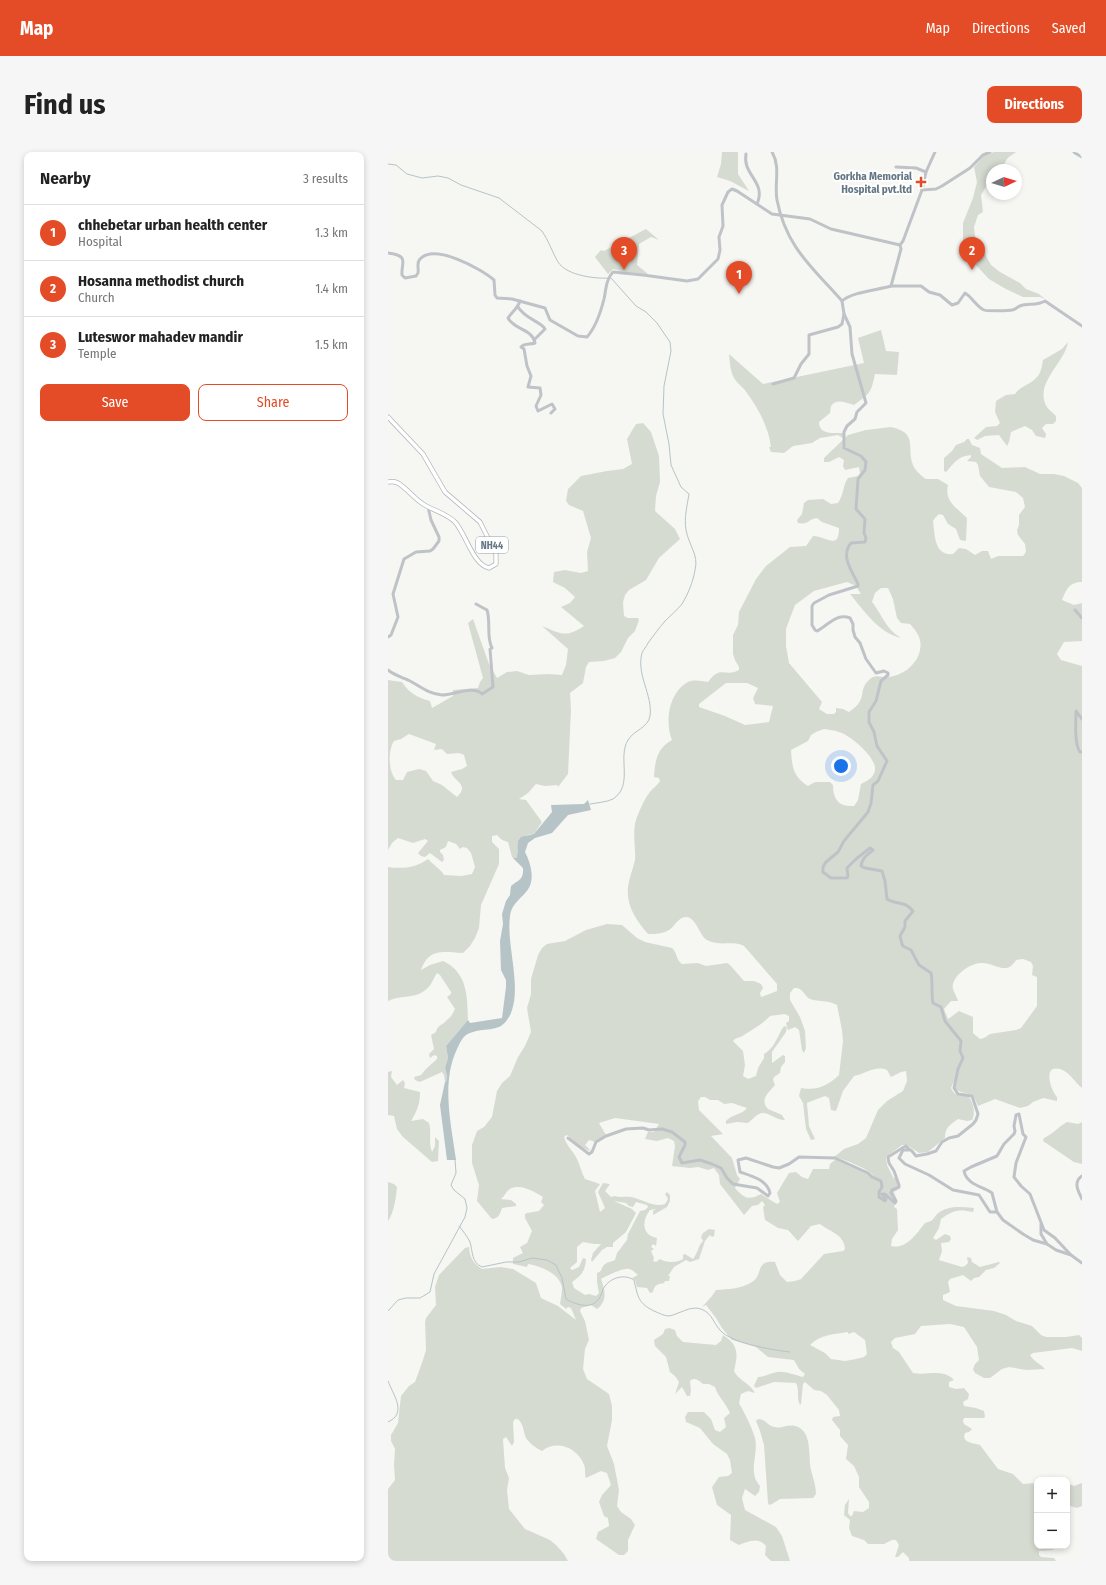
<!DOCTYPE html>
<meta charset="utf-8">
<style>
:root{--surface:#fff;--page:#f6f6f6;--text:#222;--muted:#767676;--line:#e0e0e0;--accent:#e34c26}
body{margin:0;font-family:"Fira Sans Condensed",sans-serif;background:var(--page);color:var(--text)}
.controls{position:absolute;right:12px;bottom:12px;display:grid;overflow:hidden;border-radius:8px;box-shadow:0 2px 6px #0003}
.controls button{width:36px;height:36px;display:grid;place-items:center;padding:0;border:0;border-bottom:1px solid var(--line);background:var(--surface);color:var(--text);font:20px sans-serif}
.compass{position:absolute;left:598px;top:12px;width:36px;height:36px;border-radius:50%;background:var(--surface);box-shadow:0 2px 6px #0003;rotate:86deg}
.you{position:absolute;left:453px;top:614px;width:14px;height:14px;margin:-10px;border:3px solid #fff;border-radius:50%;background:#1a73e8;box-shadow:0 0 0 6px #1a73e833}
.badge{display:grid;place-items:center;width:26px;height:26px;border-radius:50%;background:var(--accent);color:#fff;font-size:13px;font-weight:700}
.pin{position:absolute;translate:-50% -33px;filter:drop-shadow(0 1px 2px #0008)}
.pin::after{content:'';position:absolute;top:21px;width:14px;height:12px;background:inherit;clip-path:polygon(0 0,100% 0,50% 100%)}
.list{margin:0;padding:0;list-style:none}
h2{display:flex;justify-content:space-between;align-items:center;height:52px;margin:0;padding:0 16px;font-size:17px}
h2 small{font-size:13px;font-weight:400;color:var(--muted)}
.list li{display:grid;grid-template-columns:26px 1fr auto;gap:12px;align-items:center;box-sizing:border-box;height:56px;padding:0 16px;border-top:1px solid var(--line)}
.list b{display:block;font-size:15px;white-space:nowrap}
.list p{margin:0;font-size:13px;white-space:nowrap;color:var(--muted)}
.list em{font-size:13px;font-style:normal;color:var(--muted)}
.actions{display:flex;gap:8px;padding:12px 16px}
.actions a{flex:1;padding:9px 0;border:1px solid var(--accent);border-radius:8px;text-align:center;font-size:14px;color:var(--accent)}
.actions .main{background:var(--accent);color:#fff}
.map{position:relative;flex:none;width:694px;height:1409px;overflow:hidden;border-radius:8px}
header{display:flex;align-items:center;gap:24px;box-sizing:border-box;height:56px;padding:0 20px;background:var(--accent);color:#fff}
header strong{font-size:19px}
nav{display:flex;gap:22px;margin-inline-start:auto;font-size:14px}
.intro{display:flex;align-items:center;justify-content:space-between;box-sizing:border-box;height:96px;padding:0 24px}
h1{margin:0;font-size:28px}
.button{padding:10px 18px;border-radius:8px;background:var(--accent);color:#fff;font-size:14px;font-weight:700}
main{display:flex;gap:24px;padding:0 24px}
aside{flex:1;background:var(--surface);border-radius:8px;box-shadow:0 2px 6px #0003}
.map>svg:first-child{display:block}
.green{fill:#d6dbd2;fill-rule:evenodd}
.water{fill:#b6c3c7}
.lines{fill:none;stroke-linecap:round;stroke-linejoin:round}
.stream{stroke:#b6c3c7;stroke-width:1}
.river{stroke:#b6c3c7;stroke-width:4.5}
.major-casing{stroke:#b2b7bb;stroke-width:5}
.minor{stroke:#bfc3c7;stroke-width:3}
.major{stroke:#fff;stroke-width:3.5}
.poi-dot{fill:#e34c26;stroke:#fff;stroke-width:1.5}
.labels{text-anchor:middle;stroke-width:4;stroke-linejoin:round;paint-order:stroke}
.shield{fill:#fff;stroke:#93a0a9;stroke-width:1}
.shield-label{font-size:10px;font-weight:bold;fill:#657784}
.poi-label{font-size:11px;font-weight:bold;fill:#657784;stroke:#fff;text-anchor:end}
</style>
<header>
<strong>Map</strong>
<nav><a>Map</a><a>Directions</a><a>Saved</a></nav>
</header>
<div class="intro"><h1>Find us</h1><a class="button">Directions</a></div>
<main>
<aside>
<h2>Nearby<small>3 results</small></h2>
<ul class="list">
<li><span class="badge">1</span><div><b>chhebetar urban health center</b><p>Hospital</p></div><em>1.3 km</em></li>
<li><span class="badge">2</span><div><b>Hosanna methodist church</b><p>Church</p></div><em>1.4 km</em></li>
<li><span class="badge">3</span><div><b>Luteswor mahadev mandir</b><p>Temple</p></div><em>1.5 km</em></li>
</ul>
<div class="actions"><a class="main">Save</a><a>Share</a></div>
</aside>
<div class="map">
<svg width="694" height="1409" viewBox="0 0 694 1409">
<rect width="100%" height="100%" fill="#f6f6f3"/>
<!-- green -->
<g class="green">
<polygon points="334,0 350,0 350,22 361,39 342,29 329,25 333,12"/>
<path d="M606,0H628C626,2 623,3 620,6C614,12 619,18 604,18V25L593,43L595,60L590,63L586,75L587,84L603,113L612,120L632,131L638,137L651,142L657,147L652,145H635L616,136L601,127L585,110L578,95L575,87V71L585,46L589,30L586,15L596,4Z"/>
<polygon points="258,77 271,88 263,85 251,92 249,113 260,122 242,121 225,117 220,122 207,105 213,98 216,99"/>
<path d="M493,178L498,199L511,200L509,223L487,222C483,242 481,242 466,253C457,251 449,246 443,254L442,261L431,270C431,283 446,281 455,281V286L450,283L432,286L424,291L405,294L396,301L383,300L381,295H383C381,276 370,256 359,241C356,236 351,233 348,229C342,221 342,211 341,202L375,232L476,211L470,186Z"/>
<path d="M680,190C677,211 645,232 659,255C661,258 665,261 668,264V269L665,272H658L654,276L658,282L657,286L648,284L644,278L637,274L623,280L621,290L619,294L611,283L597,284L589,288L586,286L598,275L609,274L612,271L607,260L608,249L618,243L627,242C632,234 642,233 648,226C653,222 654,214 655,208L674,197Z"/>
<path d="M255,271L263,280L271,304L272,330L268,344L267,359L287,377L292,387L271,406L258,428L241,438L237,443L235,450L236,464L240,466H250L251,468L247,479L240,486L233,500L227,506L216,509L201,510L198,515L195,531L182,541L183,558L180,622L170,635L169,633L157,634L148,632L140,641L131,647L138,648L154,670L146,682L139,683L129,698V706L127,707L124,705L120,690L114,688L109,683L104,684V690L111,697V712L93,753L91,776L87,786L82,794L75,801C54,800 41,796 33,818L42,813L55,809C80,821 79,844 80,868L58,894L60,906L57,916L59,924L58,930H57L56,923L54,920L32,930L27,928L26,925L33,923L38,917L49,907V904L46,903L42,906L41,902L46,897L43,883L48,880C49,873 55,873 59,868C63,865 65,861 67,857L59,845L63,842V840L52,823L49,821C45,827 43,835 36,839C26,847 11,843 0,849V715C15,717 27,716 40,707C45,713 52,716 56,723L74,724L84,722L87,715L83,701L79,696L75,695L72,697L68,692L60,689L58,695L52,698V700L55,703L56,708L54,710L42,701L37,705L33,704L30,701L40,689L37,687L25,691L10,686L4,691L0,698V528L14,530C21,541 30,546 42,549L44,556L65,544V538L90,536L92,530L95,526L80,471L85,467L101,512L109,526L119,520L129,519L141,523L161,522L174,523L178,513L180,497L154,474C173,482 178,486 196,474L173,455L182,451L187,445L177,436L165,430L166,420L177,418L193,421L200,419L199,400L203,386L195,359L181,353L178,349L180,337L193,324L219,319L235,317L244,312L239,287L248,272ZM21,582L48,592L46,598L54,597L59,602L71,601L76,603L79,614L74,617L63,620C66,630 82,632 69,645L54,633L45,629L38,619L31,617L19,620L15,628H8C0,619 0,598 6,589L13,587Z"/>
<path d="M503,275C531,281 518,296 525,313C527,318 533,324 538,327H550L560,333C556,349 569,356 579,366L578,389L572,388L568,377L560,372L555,363L551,362L547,366L545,369C547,383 546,404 565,402L571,396L578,397L587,403L594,399H600L603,407L610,404H635L638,400L637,392L630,383L629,378L631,373V363L637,355L635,346L628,340L601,335L592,324L590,313L588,310L579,309L583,305V303C570,304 566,311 558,320L556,319V306L564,299L568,293L576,290L579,287H581L584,293L592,296L593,302L614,316L637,315L652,322H666L676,324L690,331L694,336V430C681,430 678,438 674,448L686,453L694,451V489L676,490L669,502L673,508L694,514V936C687,931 682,920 672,917C654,912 663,939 669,945V949L655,946L645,950L640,954L632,956L607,947L590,954L585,943L573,940L567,937L566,929L563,936C567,944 571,944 580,944C585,949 588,961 584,968L579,969L570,967C562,973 557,975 557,986L540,1000L531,1001L519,993H514L498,1005L499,1013L506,1027L508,1022L512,1036L506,1040L509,1048L506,1055L509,1057L510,1078L504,1087L503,1094C518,1098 529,1081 537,1071L543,1069C546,1067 547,1064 549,1062C560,1053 573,1055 586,1056L585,1060C571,1057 565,1058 553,1067L551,1076L545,1086L548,1088L557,1082L562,1084L563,1087L561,1090L553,1091L554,1099L551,1108L574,1115L577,1114L580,1111L579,1105L583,1106L584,1110L592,1115L611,1110L612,1111L606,1116L598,1118L591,1125L586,1126L583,1129L575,1123L562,1127L560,1130L562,1140L555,1143V1148L568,1154L606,1159L618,1163L628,1169L644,1174L653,1183L658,1185H678L691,1183L694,1186V1199L684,1196L645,1201L642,1203C645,1209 653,1212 657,1217L638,1218L621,1215L614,1217L602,1226H596L587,1221L585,1217L587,1212L591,1208L589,1195L576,1175L562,1172L533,1174L527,1182L507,1186L503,1190L505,1196L511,1200L525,1221C538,1224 555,1216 566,1228L561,1230V1235L568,1237L576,1236L581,1242L580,1247L575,1250L576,1254L588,1256L596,1259L597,1265L595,1266H576L575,1269L576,1272L584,1277L581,1280L577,1281C573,1291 585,1291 592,1293L610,1317L625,1322L635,1332L647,1331L649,1328V1394H669L665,1398L651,1399V1403L653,1405L666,1406L668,1409H521V1406L515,1400L510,1405H507L511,1393L508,1388H504L496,1392H480L476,1388L464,1384L461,1376L462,1368L456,1363L457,1353L461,1347L460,1361L462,1364H464L466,1359L475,1360L481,1356V1350L471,1335V1325L466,1314L458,1307L460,1293L452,1284V1278L444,1268L445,1265L452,1264L451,1258L439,1243L433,1239L426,1238L417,1230L415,1232L413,1252L412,1253C408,1246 412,1238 408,1231L386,1230L368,1236L366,1234L370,1225C377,1225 382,1221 389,1220C398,1219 406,1223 415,1225L417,1222L411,1217L406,1208L380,1205L368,1195L344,1188L334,1176L328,1166L318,1153L314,1155L324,1144L328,1138C340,1137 354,1137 364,1130C376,1123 366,1108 387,1110L392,1123L399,1130L407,1129L413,1127L436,1102L455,1099L457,1097C456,1082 442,1080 432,1072L423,1074L410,1089L400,1078L390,1076L377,1068L375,1055L377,1053L374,1049L370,1053L364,1054L356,1063L332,1032L331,1023L326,1016L320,1018L310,1015L302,1016L284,1014L287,994L286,989L280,986L269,989L257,987L260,980H266L271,972L227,966L211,971L218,983L207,990L201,988L197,993L203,999C196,998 185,988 179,983L176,985C178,993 184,998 188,1005C192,1012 193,1020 197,1027L212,1032L207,1039L212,1060L217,1056L210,1040L215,1031L222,1032L217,1039L223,1045L227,1044C232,1046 237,1044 243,1045C254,1047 266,1056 277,1052L280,1047L277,1042L279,1040L282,1043V1049L279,1055L265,1063V1059L268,1057L262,1058C254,1068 253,1083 269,1086L268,1094L265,1092L263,1095L266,1097L263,1099L266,1106L265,1109L268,1110L272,1107C278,1111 289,1111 295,1107V1103L297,1102L305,1107C310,1101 310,1094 315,1089L313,1085L315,1081L321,1077L327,1078L326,1084L324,1085L322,1083L317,1089L311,1107L302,1110L298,1108L286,1115L280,1124H282L281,1129H277L276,1131C270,1132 266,1133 265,1140L262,1141L259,1136L249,1135L247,1128L244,1126L250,1123C246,1120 243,1116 238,1117C233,1117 216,1125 213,1127C217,1139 220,1148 209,1157L203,1153L193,1156L192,1159L197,1169L201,1188L197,1197L195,1217L199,1227L221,1242L224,1254V1268L219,1294L226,1312L231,1338L229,1354L233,1360L243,1367L247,1373L240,1388V1399L236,1403H231L208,1387L210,1380L221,1374L220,1366L216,1364L211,1350L214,1343L223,1333L219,1321L213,1319L198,1326C196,1321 198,1317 196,1313C190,1296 169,1287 154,1299C149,1297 141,1291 138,1286C135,1279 136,1273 130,1267H127L125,1270L126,1290L124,1294L118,1285L115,1287L117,1316L121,1326L119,1338L121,1357L137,1377L162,1388L169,1394L176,1402L180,1409H0V1337L7,1328L6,1313L7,1297L3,1289V1283L10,1271L13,1244L21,1234L27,1230L35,1208L38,1198L37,1170L38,1166L48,1153L47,1135L51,1123L73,1100L77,1096L81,1095C82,1106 85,1111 94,1117L112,1115L125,1117L148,1131L153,1146L170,1154L188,1168L183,1156L180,1155L178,1157L172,1152C173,1146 174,1140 174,1135C171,1121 152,1114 140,1112L139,1115L125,1112V1106L135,1101L132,1095L139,1091L144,1079L137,1066V1062L139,1061L151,1059L156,1053L153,1050L155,1045C147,1040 132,1031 122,1037C118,1039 117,1044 113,1047L123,1048L128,1052V1054L114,1056C112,1062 111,1066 104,1067L89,1049L91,1033L84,1011V993L89,979L96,975L104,965L109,939L114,931L122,924L130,905L137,894L143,880L139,856L143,842V827L150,803L154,796L159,792L177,789L198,778L219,772L234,773L249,786L257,790L284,796C289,800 288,808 294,812L310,811L318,814L339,811L342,813L356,829H366L373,832L375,836L372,841L373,845L389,839V832L356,794C345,788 331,795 319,788C311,783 309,767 299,765C291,764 287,774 281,778C275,782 267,782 260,782C248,768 238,754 240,735C241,726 245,717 247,708C248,696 244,680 248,668C250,662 257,645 262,640C265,636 269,634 272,629L271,626L266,625C267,609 269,596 284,588C277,570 280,543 298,531C305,527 313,529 320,530C333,512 337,526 351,518V515L347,508L345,502V483L350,473L351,460L368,427L378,414L402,395L418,394L425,384C438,384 451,399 451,376L434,370L429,366C420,367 421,373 410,371L409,368L414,362L416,351L420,348L435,347L443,352L450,351C456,342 455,333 460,326L470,324L472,321L471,315L457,318L455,314L456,308L451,305L441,310H436V306L460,283L478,278ZM459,430L468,434L473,442H462C476,459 491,481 513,486C497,476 495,464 484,450L487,441L493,436H500L505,447L509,466L513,471L522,472C531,482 535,489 531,502C526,515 514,523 501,525C493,526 487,521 481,528C469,539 481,547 461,560L455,557L448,556V560L446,562H439L431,557L434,550L401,511L398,494V477L407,453L426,439ZM338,531H359L370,536L365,546L367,552L385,554L381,570L357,573L337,564L311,555V552ZM436,577C441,578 446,578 451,580C462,583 488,605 487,617C487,625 479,629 473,632L470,648L466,654C451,655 445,648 445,633L442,630H427L420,634C405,625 404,614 403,598L420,589L423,583L428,580ZM635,807L643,810L645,814L644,823L649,825V854L633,876L628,878L602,882L596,886L592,887L585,881V865L571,859L560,867L556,857L563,849H570C569,845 566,841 565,837C562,825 583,810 594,811C603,811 610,817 619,816C623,815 626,811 628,808ZM406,836C415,835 416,844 422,847C431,850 441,848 449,853L454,878L455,889L451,923C439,934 429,939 413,936L411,944L415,951L418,977L423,988L427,987L421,974L419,951L421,950L437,944L441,946L443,958L448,959L455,939L466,924C477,922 487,913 499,918L503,925L513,920L518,919L519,929L515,939L499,949L490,958L478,986L470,992L456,997L446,1005C454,1006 480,1017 485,1023L477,1021L448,1007L442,1012L441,1017H425L420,1027L414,1025L408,1020L401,1021L389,1041L392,1050L389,1052L373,1042C360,1049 356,1046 347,1036L352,1027L349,1023L344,1006L323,984L335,982L311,958L310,949L313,945H317L322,948H330L336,952L344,951L359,956C354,963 344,962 338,969V972L349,970L360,971C364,968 367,964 371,962C379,958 388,969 397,968L394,963L380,957C371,947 381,941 387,933L385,928L386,925L392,921L393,915L397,910V904L395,903L384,911V900L398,880L399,875L396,874C389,884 387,896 376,902V906L370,916L368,924L360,927L355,924L357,913L355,899L345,889C348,885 352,886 356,883C365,877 375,872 382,864L397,862L401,864V869L398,871L400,878L407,875L411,878L414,898L416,901L418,896L417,879L412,865L402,848V841ZM226,1049L238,1051L241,1054L245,1055L248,1050L259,1053L260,1055L257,1058L252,1059L240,1082L239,1088L229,1101L227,1108C223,1110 218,1110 215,1114C213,1118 214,1119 209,1121V1130L211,1141L208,1144L201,1142L197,1143L186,1136L184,1130C194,1123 197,1119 198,1107L195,1106L191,1115L184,1118L182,1116L189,1110V1095L195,1090L206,1092H213L205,1101L203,1108L204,1110L214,1098L219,1095H225V1091L238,1080L248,1061L244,1057ZM460,1180V1182L466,1180L477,1188L479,1202L476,1205L468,1207L457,1209L443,1207L437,1201L422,1193C431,1183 447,1182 460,1180Z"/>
<path d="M4,919L3,925L9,933L15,928L17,931L16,936L32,940C32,952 29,959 23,969L35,967L41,971C44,980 40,990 44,1000L47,994V985L51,989L50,1009L44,1010L15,985L9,977L6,964L0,963V920Z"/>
<path d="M679,970L690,972L694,970V1012L686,1010L655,989L656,986C665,982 670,975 679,970Z"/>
<path d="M0,1030L6,1032L9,1035C8,1046 6,1060 0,1069Z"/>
<path d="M281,1176L287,1178L289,1184L295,1190L328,1193L333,1189L335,1183C351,1193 350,1202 346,1219C351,1229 362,1231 367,1241L360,1239L353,1242L351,1251C357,1262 363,1273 367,1286C371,1302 359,1320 372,1334L371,1340L367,1344L357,1337L354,1346L357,1358L388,1375L394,1384L402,1409H383L377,1403L378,1394C370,1385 361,1389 351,1393L342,1388L343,1363L329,1353L324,1335L331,1325L340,1324L344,1321L342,1308L339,1302L325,1292L312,1276L298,1270L297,1265L300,1260H316L323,1267L327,1278L332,1280L338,1275L336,1266L342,1261C338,1251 330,1245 327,1235L321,1232H315C310,1228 307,1225 302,1229L303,1238L302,1244H299L294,1235L287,1242L291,1230L287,1224L282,1220L278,1205L267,1194L266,1188L275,1182L277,1177Z"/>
<path d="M370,1267C377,1267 379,1273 386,1275C393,1277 400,1272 407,1274C425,1278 420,1305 423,1318C425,1326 428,1334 428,1342L425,1346L392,1347L384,1352L381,1353L380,1351L376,1293L372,1279L368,1269Z"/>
<polygon points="679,1331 686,1334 694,1331 694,1354 689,1356 679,1353"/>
</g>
<!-- water -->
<path class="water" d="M200,648L203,658L180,663L164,681L147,686L140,691L137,700C143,712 148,729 138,740C131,748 123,753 122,764C118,793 134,833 123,861C113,883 100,874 82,881C75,883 72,891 69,897C53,931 63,971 68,1008H59L52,953L57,930H58L59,924L57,916L60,906L58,894L80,868L82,871L114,866L118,835V828L113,818L112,789L115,772L114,762L118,749L122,743L123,734C130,728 136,728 135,716L125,706H129L130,689L133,685L146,682L164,660L163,653L196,652Z"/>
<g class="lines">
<!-- stream -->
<g class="stream">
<path d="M0,12L8,13L19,22L34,26L50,24L60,26L73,33L111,46L154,79C161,89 164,100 170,110C179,124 208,127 223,126L248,154L258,160L269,171L282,190L283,199L276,234L275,262L281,292L283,313L293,335L301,342C299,355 296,365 298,378C301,394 311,403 307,418C305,430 300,442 294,452C289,458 282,464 277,469C271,476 266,483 260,491C259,494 255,498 254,501C248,523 265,543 262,564C260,576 246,578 240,588C229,606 246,633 225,647C219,650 208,651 202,652"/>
<path d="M71,1074C75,1079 79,1084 82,1090C85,1100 83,1110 94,1115L118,1110H131L144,1106L159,1108L168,1113L174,1126L178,1147C187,1152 202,1158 210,1148C214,1144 214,1137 217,1134C224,1125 237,1122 246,1128C250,1145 250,1151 266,1159C271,1161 276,1164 281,1164C289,1163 303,1153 313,1157C325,1161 326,1174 335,1181C349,1192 385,1198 402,1200"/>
<polyline points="0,1159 10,1148 18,1146 32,1146 42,1140 46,1122 77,1065 79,1056 77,1047 66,1038 63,1033 68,1021 67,1007"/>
<path d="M0,1229C5,1243 20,1261 0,1270"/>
</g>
<!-- river -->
<polyline class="river" points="687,0 694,4"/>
<defs>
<path id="major" d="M0,265L35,302L57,340L92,370L108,402V412L101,416C85,413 78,382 67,370C58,361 46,359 35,352C27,347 22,340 14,334C10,330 5,329 0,330"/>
</defs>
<!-- major casing -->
<use href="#major" class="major-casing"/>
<!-- minor -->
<g class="minor">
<path d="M384,0C393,15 386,32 389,48C398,95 424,115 454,149"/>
<path d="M358,2C354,23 379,30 369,52"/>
<polyline points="508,15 528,16 538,20"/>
<polyline points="534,38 548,37 554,34 582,16 595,3 602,0"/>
<path d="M512,93L513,97L503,134C490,138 463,140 454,149L456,162L462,175L464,202L478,251L469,260L467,267L459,274L456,280V296L473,304L478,310L477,318L470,327L468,357L477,367L476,381L478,386L477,390L463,391C452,404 464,419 470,432V434L441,443L426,451L424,454V473L427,478L429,479C440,473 449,461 462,466L465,472V478L467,485L472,491L478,507L488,521L496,519L500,521V523L493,529L488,549L481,560V570L486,580L489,594L499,609L490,629L485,633L483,651L480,660L456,689L450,700L438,710L435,715V720L443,726H459L460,724L459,716L468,707L482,696L485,698C479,703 474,706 473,714L477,716L494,719L497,729L499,747C508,753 516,748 525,759L517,769V775L512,784L514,792L515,794L523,798L531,813L543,821C545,830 543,843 545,851L553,855L557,869L573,889L572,899L575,906L570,917L566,936L570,942L584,944L590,962L588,968L585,972L570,984L561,986L554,990L548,999L539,1002L528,1004L523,998H515L511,1006L517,1012L541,1023L565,1038L591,1043L602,1060H609L615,1068L635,1082L645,1088L659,1092L668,1098L683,1103L694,1111"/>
<path d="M0,101C22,104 13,110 14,123L17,126L28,124L30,121C31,116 28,111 32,107C47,91 93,117 106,128L107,143L109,146L124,147L157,156L162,168L190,184L199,185C207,176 213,159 216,147C218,138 218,127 225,120L255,123L299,129L310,127L330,107L332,98L331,85L335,74L334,53L340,40L344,37L349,39L384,62L422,67L443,77L512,93L515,89L534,38L538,20L547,0"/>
<path d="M503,134H533L541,140L552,143L564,153L570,151L577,141C584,145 588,154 596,158C597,159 621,159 624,158C627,158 629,155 632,154C640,151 649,154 657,149L694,174"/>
<path d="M132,149C130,156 124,160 120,166C126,178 145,177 147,191C142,193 137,191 133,195L136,197L139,214L143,224L140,235L152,236L153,243L148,254L150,259L164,252L167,257L163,261"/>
<path d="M130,155C137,167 154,170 157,177L146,188"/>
<polyline points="385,232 406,226 413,212 421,202 421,183 450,175 454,172 456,162"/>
<polyline points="687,458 694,466"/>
<polyline points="0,485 3,483 10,465 5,442 16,407 28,400 42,399 45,397 51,389 51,385 43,368 40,355"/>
<path d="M0,518C6,523 13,525 20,528C32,534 40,542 54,543C66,543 85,533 94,542L105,535L102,497L104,496C98,485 103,470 99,458L88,452"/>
<path d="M694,567L688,559C688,571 686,591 692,600H694"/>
<path d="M180,986L201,1002L204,1000L208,990L218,984L238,977L255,976L261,978L274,977L284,980L297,990V993L291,1005L294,1011L312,1008L324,1012L333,1016L339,1026L345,1032L369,1036L380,1044L382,1041C379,1028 364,1024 352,1020L350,1008L358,1006L385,1015L391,1016L401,1012L411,1005L447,1006L480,1021L484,1025L493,1029L494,1035L491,1040V1045L497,1049L498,1047L494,1042H497L507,1051L508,1049L503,1041L504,1038L511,1035V1033L506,1019L501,1011L500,1005L516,995L518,994L521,997"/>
<path d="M694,1024C685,1030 690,1039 694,1047"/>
<path d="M609,1060L604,1041C594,1034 579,1033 576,1019L583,1015L609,1004L616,992L626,982L627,979L626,974L628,963L631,962L635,982L638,985L628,1011L626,1025L633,1034L642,1042L656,1078L667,1086L682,1102"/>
<polyline points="653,1072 653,1082 659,1092"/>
</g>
<!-- major -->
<use href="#major" class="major"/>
</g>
<!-- markers -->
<path class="poi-dot" d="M531 24h4v4h4v4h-4v4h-4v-4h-4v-4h4z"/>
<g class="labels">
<!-- shield labels -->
<rect class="shield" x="88" y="385" width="32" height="16" rx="3"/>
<g class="shield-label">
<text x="104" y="397">NH44</text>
</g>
<!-- poi labels -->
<g class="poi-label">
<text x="524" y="28">Gorkha Memorial<tspan x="524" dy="13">Hospital pvt.ltd</tspan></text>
</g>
</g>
</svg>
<div class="controls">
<button>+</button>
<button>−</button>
</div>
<svg class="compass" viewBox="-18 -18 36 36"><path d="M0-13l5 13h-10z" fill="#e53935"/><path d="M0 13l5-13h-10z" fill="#767676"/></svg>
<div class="you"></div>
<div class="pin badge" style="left:351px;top:142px">1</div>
<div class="pin badge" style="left:584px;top:118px">2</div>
<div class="pin badge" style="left:236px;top:118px">3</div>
</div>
</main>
